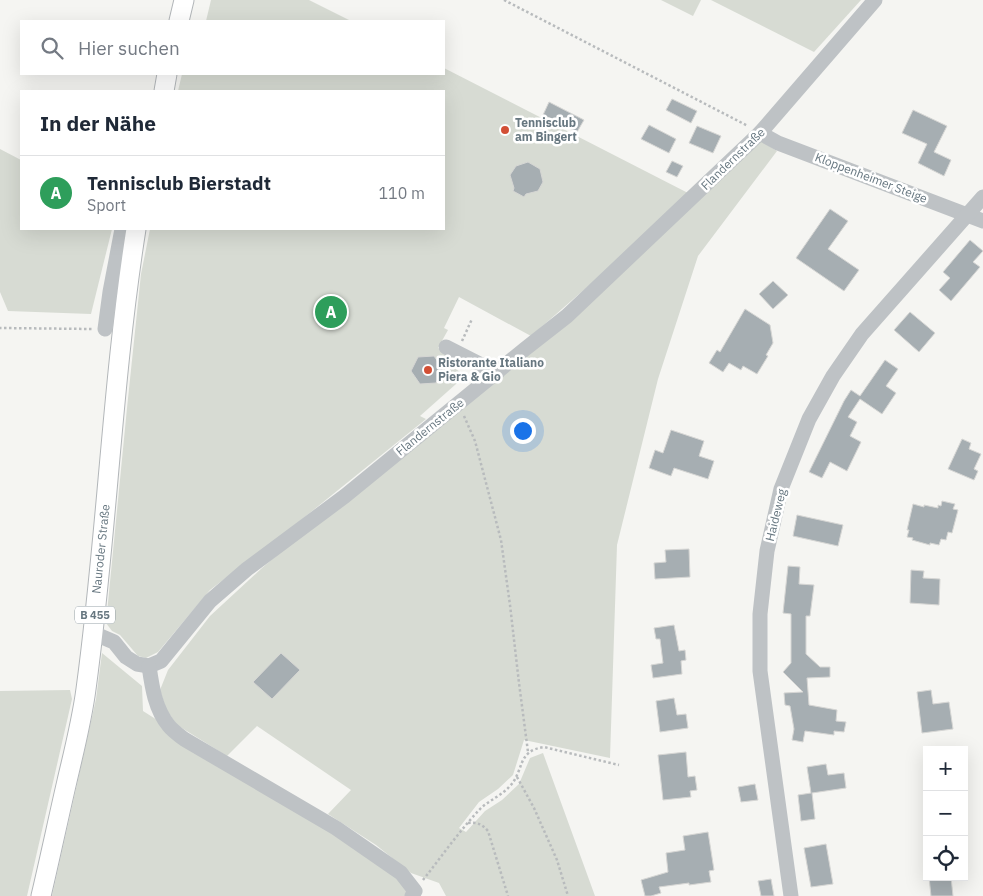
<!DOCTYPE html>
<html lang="de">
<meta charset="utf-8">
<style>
:root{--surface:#fff;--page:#f2f2f3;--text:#1f2937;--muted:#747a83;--line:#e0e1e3;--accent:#d24f35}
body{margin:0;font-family:"IBM Plex Sans",sans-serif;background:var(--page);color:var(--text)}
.controls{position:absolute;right:15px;bottom:15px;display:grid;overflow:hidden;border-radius:0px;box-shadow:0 5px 20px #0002}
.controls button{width:45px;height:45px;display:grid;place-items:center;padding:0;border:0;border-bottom:1px solid var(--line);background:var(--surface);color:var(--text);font:25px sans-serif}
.you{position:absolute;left:522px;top:430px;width:18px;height:18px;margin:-12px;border:4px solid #fff;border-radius:50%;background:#1a73e8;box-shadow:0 0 0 8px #1a73e833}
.badge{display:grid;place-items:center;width:32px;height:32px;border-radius:50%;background:var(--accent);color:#fff;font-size:16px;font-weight:700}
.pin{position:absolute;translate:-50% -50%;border:2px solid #fff;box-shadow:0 1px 5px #0006}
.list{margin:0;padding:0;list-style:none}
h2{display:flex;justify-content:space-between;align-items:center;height:65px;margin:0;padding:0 20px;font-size:21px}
h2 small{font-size:16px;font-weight:400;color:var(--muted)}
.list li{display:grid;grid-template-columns:32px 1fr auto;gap:15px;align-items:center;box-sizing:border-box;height:75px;padding:0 20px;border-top:1px solid var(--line)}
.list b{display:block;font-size:19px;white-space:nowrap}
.list p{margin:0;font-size:16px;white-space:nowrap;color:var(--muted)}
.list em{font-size:16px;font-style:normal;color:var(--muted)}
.icon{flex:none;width:28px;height:28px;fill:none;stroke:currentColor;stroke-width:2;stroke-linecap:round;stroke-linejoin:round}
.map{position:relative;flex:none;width:983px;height:896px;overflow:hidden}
.search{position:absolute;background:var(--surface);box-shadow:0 5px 20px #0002;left:20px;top:20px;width:425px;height:55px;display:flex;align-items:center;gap:12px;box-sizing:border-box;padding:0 18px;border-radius:0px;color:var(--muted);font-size:19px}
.panel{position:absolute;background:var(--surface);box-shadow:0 5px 20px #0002;left:20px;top:90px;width:425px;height:140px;border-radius:0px}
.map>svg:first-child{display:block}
.green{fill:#d7dbd3}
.building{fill:#a6aeb2;stroke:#d6d6d4}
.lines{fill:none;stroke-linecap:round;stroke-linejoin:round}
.major-casing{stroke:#b2b6b9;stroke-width:21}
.path{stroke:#b8bbbd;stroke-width:2.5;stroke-dasharray:2.5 2.5;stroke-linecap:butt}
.minor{stroke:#bec2c5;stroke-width:15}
.major{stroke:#fff;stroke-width:19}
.poi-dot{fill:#d24f35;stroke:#fff;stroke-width:2}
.labels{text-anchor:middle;stroke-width:5;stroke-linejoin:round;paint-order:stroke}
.shield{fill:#fff;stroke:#95a0a6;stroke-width:1}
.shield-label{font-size:11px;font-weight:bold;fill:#677780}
.poi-label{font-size:12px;font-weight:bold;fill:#677780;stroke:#fff;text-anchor:start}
.street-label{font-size:12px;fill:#677780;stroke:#fff}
</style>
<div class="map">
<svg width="983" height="896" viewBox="0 0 983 896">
<rect width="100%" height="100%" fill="#f5f5f2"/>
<!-- green -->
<g class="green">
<polygon points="211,0 309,0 351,21 206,21"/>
<polygon points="661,0 701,0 693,16"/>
<polygon points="711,0 861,0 814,52"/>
<polygon points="444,68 688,193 594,281 531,336 459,297 444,328 448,330 438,348 457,358 452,366 465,376 420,416 426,419 301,520 210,590 158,652 146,658 138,656 120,635 112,631 106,623 127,408 141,274 150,229 444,229 444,91 178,91 182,74 444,74"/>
<polygon points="761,141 777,151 698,256 658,379 617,545 610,758 524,740 513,775 498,789 479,802 459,828 466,832 485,811 502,800 519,784 530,758 543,753 595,896 446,896 439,883 411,873 376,845 328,814 351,790 257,726 227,756 177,725 166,709 160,690 168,670 210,616 262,568"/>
<polygon points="0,149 21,160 21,229 112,229 91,314 8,311 0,292"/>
<polygon points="102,653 142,686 143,711 348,841 400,877 408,889 405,896 52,896 96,699"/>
<polygon points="70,690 72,699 27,896 0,896 0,691"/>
</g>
<!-- building -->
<g class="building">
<polygon points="672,99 697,111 691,123 666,110"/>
<polygon points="549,102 584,120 577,132 543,115"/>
<polygon points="913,110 947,126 934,152 951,160 944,176 918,163 927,144 902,133"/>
<polygon points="649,125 676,139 669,153 641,139"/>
<polygon points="697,126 721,136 713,153 689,143"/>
<polygon points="672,161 683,166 677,177 666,172"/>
<polygon points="528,162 540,169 543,182 538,191 526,194 524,197 513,191 514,188 510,175 516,166"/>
<polygon points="830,209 848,221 828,249 859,270 844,291 796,258"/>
<polygon points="970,240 983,251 973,262 980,267 951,301 939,290 950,278 943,272"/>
<polygon points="773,281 788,295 773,309 759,294"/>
<polygon points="745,309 770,325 773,343 766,355 768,356 757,374 743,366 741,370 729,363 723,372 709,363 717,350 720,352"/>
<polygon points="910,312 935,333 919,352 894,330"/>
<polygon points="434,356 443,369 436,383 420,384 411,371 418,357"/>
<polygon points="885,360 898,369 886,386 896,393 882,414 860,399 848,417 857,422 850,436 861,442 847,471 830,462 822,478 809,472 844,401 851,390 860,396"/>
<polygon points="671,430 704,441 699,456 714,461 708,479 674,468 671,476 649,468 655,450 663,453"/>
<polygon points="962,439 971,443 969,449 981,454 974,469 978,471 974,480 948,469"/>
<polygon points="942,501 955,504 953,509 958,510 952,533 948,532 946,540 941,539 939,545 930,543 930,545 912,540 913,538 907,537 909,530 907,530 913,504 924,507 924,505 938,508 938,505 941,506"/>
<polygon points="797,515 843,525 838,546 793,536"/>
<polygon points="689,549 690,577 655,579 654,563 666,562 665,550"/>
<polygon points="788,566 800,567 799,584 814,585 810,616 806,616 806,654 820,667 830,667 830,677 807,678 809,705 837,710 836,721 846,722 844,732 834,731 834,735 805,731 803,742 792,740 794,729 790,706 785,705 784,693 803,692 783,672 791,663 791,614 783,613"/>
<polygon points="911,570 924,571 923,578 940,579 939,605 910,603"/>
<polygon points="674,625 679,651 685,650 686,660 681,661 682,674 653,678 651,665 663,663 660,639 656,639 654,628"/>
<polygon points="281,653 300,670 272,699 253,682"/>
<polygon points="931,690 933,704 949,702 953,729 922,733 917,692"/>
<polygon points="674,698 677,715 686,714 688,728 660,732 656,701"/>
<polygon points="686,752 688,777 695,776 697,790 690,791 691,797 663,800 658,755"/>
<polygon points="826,764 828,775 844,773 846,788 812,793 815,819 801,821 798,795 811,793 807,767"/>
<polygon points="755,784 758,800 741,802 738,787"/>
<polygon points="708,832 714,870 709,871 711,882 689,885 689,883 659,887 661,893 651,896 645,896 641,880 668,872 666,853 685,850 683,836"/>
<polygon points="826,844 833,884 811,887 804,848"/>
<polygon points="929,877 951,877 953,896 931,896"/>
<polygon points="771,879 774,896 761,896 758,881"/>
</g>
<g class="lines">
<defs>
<g id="major">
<polyline points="179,21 184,0"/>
<polyline points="164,91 167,74"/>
<path d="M41,896C50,858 58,820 67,781C74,751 82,720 86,689C107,536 112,381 136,229"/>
</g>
</defs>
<!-- major casing -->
<use href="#major" class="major-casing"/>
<!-- path -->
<g class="path">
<polyline points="504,0 748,126"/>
<polyline points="0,327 0,328 93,329"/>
<polyline points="462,341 472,319"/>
<polyline points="464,416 475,441 501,540 510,605 519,683 528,752"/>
<polyline points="517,777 534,808 557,860 568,896"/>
<path d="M468,823C477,822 482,824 488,831L508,896"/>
<path d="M423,880C442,856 460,830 481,808C490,800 502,795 509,787C525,771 516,751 544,747L619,765"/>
</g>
<!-- minor -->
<g class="minor">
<polyline points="760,133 778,143 983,221"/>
<polyline points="105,329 110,292 122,229"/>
<polyline points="446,347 497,373"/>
<polyline points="93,633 114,642 126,657 137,664 149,666 161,661 210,601 247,569 345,496 525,349 567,316 760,133 875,0"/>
<path d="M149,666C152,687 155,709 169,726C173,731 179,735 184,739L336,828L401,873L415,891L412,896"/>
<polyline points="791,896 760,671 760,614 767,551 781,489 809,419 833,376 862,334 983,197"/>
</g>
<!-- major -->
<use href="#major" class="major"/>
</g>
<!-- markers -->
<g class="poi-dot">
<circle cx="505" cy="130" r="5"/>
<circle cx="428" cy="370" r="5"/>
</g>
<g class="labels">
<!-- shield labels -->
<rect class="shield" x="75" y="606.5" width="40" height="17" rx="4"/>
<g class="shield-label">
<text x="95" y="619">B 455</text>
</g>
<!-- poi labels -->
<g class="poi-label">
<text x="515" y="127">Tennisclub<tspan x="515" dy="14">am Bingert</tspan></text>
<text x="438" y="367">Ristorante Italiano<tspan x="438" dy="14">Piera &amp; Gio</tspan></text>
</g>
<!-- street labels -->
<g class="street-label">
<text transform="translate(733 159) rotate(-44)" y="4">Flandernstraße</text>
<text transform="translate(871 178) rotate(21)" y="4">Kloppenheimer Steige</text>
<text transform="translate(430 427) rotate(-39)" y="4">Flandernstraße</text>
<text transform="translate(776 515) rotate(-76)" y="4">Haideweg</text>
<text transform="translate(101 549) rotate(-84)" y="4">Nauroder Straße</text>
</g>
</g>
</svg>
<div class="controls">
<button>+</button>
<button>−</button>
<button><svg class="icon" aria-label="locate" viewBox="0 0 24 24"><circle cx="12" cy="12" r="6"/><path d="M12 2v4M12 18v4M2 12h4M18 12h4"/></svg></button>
</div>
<div class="you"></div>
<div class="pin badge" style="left:331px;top:312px;background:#2e9e5b">A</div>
<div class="search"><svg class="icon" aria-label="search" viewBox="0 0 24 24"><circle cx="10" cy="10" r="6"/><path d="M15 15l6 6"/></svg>Hier suchen</div>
<section class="panel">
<h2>In der Nähe<small></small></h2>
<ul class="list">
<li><span class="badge" style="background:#2e9e5b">A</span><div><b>Tennisclub Bierstadt</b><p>Sport</p></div><em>110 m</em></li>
</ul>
</section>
</div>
